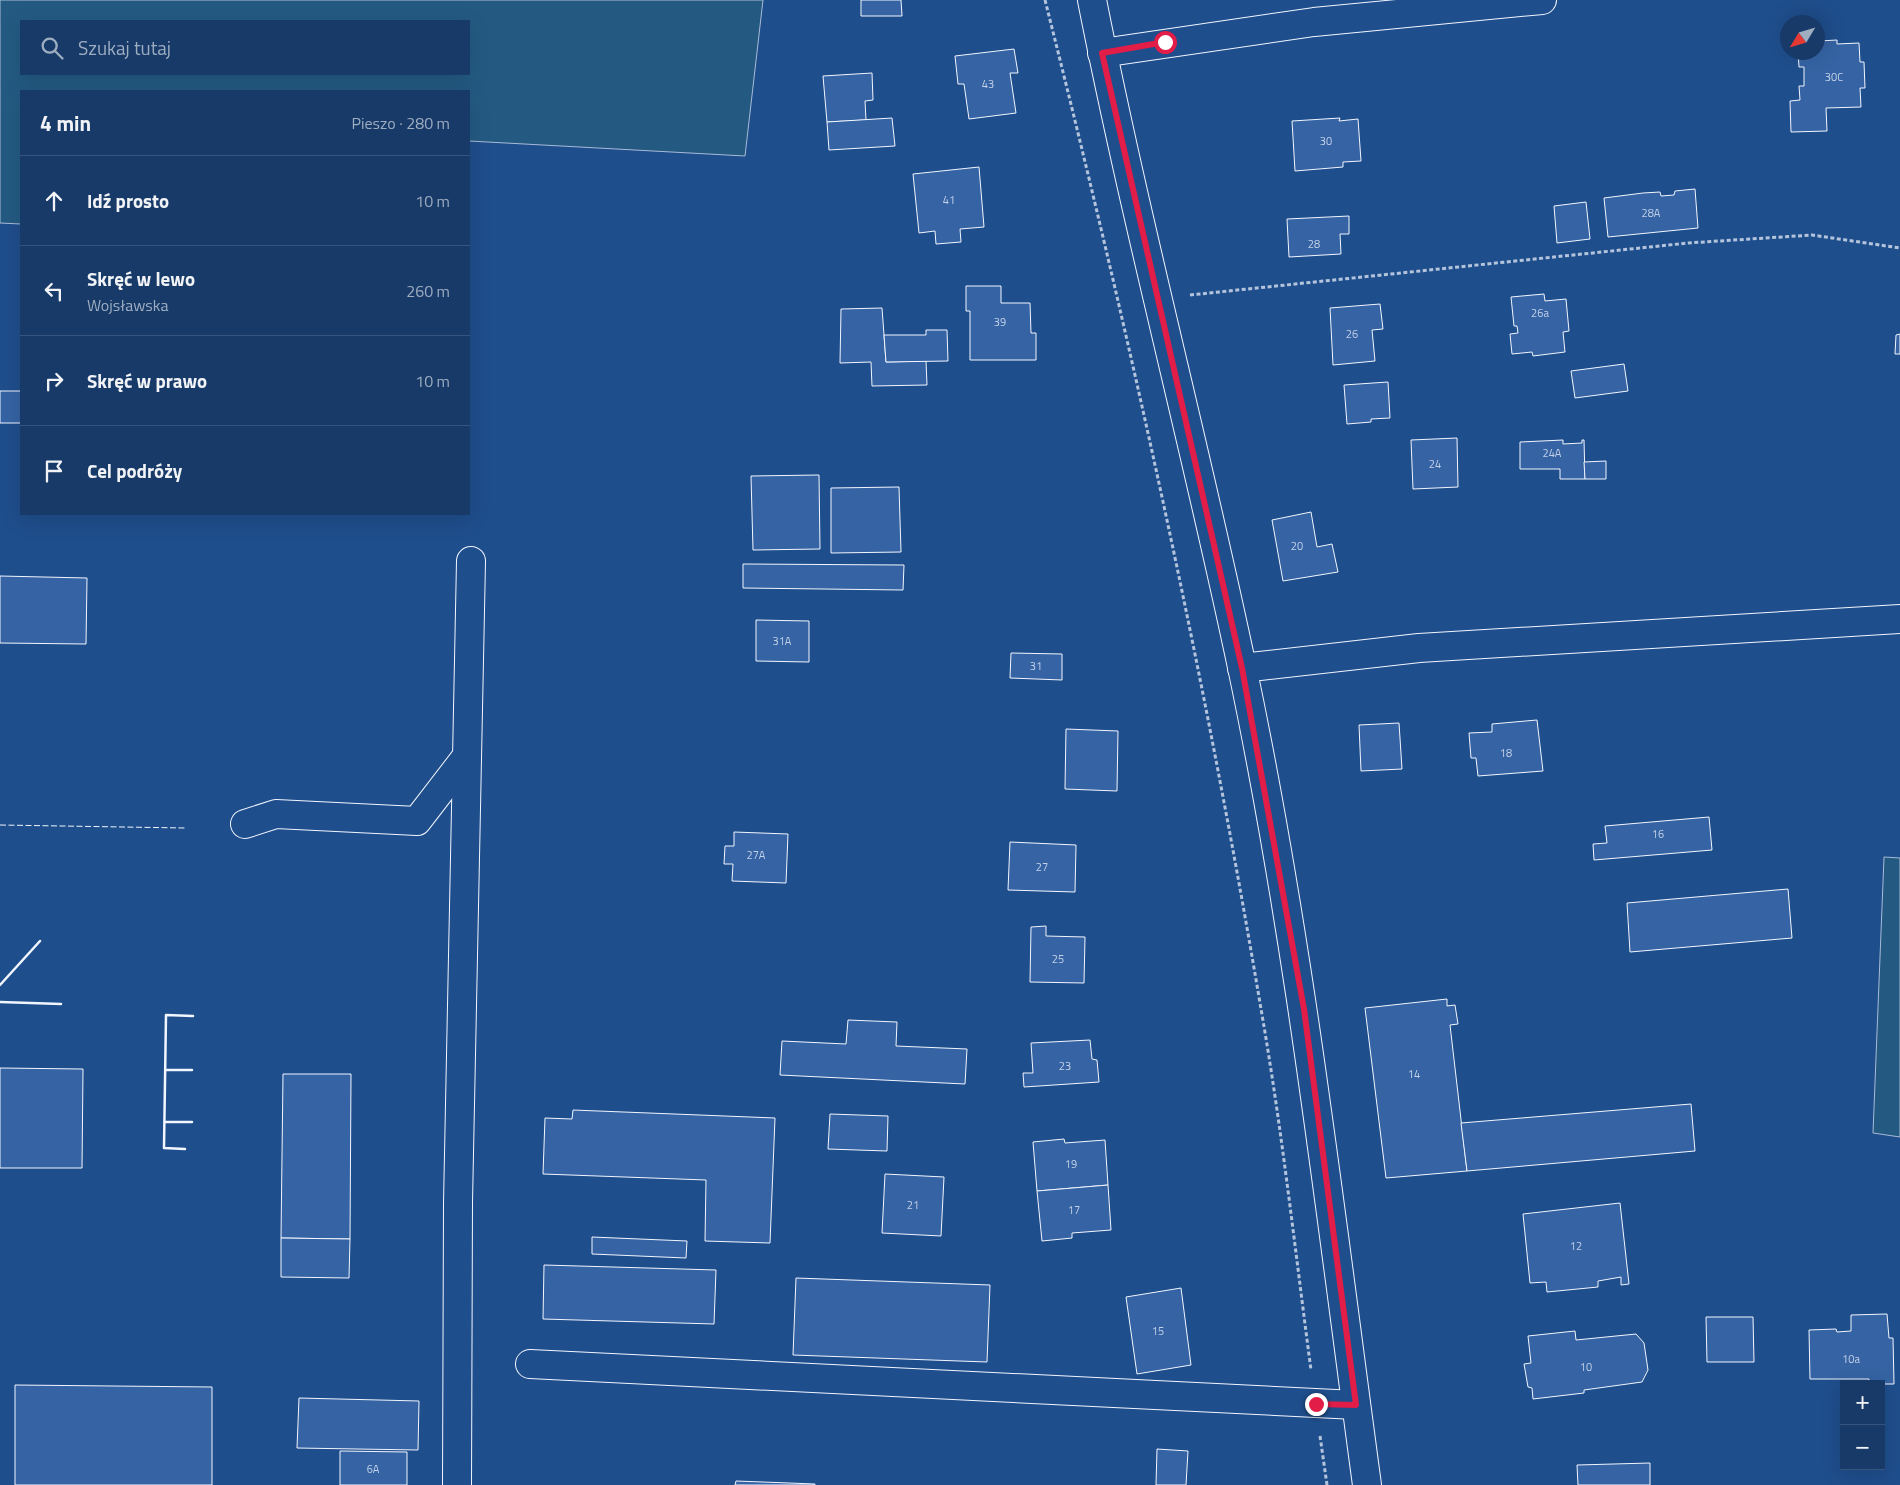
<!DOCTYPE html>
<html lang="pl">
<meta charset="utf-8">
<style>
:root{--surface:#173a69;--page:#244571;--text:#f1f3f6;--muted:#9eadc0;--line:#36547d}
body{margin:0;font-family:"Titillium Web",sans-serif;background:var(--page);color:var(--text)}
.controls{position:absolute;right:15px;bottom:15px;display:grid;overflow:hidden;border-radius:0px;box-shadow:0 5px 20px #0002}
.controls button{width:45px;height:45px;display:grid;place-items:center;padding:0;border:0;border-bottom:1px solid var(--line);background:var(--surface);color:var(--text);font:25px sans-serif}
.compass{position:absolute;left:1780px;top:15px;width:45px;height:45px;border-radius:50%;background:var(--surface);box-shadow:0 5px 20px #0002;rotate:232deg}
.stop{position:absolute;width:15px;height:15px;margin:-11px;border:4px solid #e11d48;border-radius:50%;background:#fff}
.stop.end{background:#e11d48;border-color:#fff;box-shadow:0 1px 5px #0008}
.list{margin:0;padding:0;list-style:none}
h2{display:flex;justify-content:space-between;align-items:center;height:65px;margin:0;padding:0 20px;font-size:21px}
h2 small{font-size:16px;font-weight:400;color:var(--muted)}
.list li{display:grid;grid-template-columns:32px 1fr auto;gap:15px;align-items:center;box-sizing:border-box;height:90px;padding:0 20px;border-top:1px solid var(--line)}
.list b{display:block;font-size:19px;white-space:nowrap}
.list p{margin:0;font-size:16px;white-space:nowrap;color:var(--muted)}
.list em{font-size:16px;font-style:normal;color:var(--muted)}
.icon{flex:none;width:28px;height:28px;fill:none;stroke:currentColor;stroke-width:2;stroke-linecap:round;stroke-linejoin:round}
.map{position:relative;flex:none;width:1900px;height:1485px;overflow:hidden}
.search{position:absolute;background:var(--surface);box-shadow:0 5px 20px #0002;left:20px;top:20px;width:450px;height:55px;display:flex;align-items:center;gap:12px;box-sizing:border-box;padding:0 18px;border-radius:0px;color:var(--muted);font-size:19px}
.panel{position:absolute;background:var(--surface);box-shadow:0 5px 20px #0002;left:20px;top:90px;width:450px;height:425px;border-radius:0px}
.map>svg:first-child{display:block}
.green{fill:#245a82;stroke:#a8bbd7;fill-rule:evenodd}
.building{fill:#3563a3;stroke:#f2f6ff}
.lines{fill:none;stroke-linecap:round;stroke-linejoin:round}
.minor-casing{stroke:#f2f6ff;stroke-width:30}
.path{stroke:#b3c4dc;stroke-width:3;stroke-dasharray:4 2.5;stroke-linecap:butt}
.minor{stroke:#1f4e8c;stroke-width:28}
.fence{stroke:#f2f6ff;stroke-width:1;stroke-dasharray:6 2.5;stroke-linecap:butt}
.wall{stroke:#f2f6ff;stroke-width:2.5}
.route{stroke:#e11d48;stroke-width:6}
.labels{text-anchor:middle;stroke-width:4;stroke-linejoin:round;paint-order:stroke}
.number-label{font-size:11px;fill:#c3d1e8}
</style>
<div class="map">
<svg width="1900" height="1485" viewBox="0 0 1900 1485">
<rect width="100%" height="100%" fill="#1f4e8c"/>
<!-- green -->
<g class="green">
<path d="M0,0H763L745,156L469,141V91H21V224L0,223ZM21,21H469V74H21Z"/>
<polygon points="1884,857 1900,858 1900,1137 1873,1133"/>
</g>
<!-- building -->
<g class="building">
<polygon points="861,0 901,0 902,16 861,16"/>
<polygon points="1837,40 1837,44 1859,43 1860,62 1864,62 1865,88 1860,88 1861,107 1826,108 1827,131 1791,132 1790,101 1800,100 1799,86 1804,86 1804,67 1799,67 1798,52 1818,52 1819,41"/>
<polygon points="1014,49 1018,73 1010,73 1016,113 969,119 964,84 958,84 955,56"/>
<polygon points="872,73 873,100 865,101 866,120 827,122 823,76"/>
<polygon points="892,118 895,146 829,150 827,122"/>
<polygon points="1340,118 1339,121 1358,119 1361,161 1343,162 1343,167 1295,171 1292,121"/>
<polygon points="979,167 984,227 960,229 961,242 936,244 935,231 919,233 913,174"/>
<polygon points="1695,189 1698,228 1608,237 1604,198 1643,193 1660,192 1661,196 1674,195 1675,191"/>
<polygon points="1586,202 1590,239 1557,243 1554,206"/>
<polygon points="1349,216 1349,234 1340,234 1341,254 1289,257 1287,219"/>
<polygon points="966,286 1001,286 1001,303 1030,303 1031,333 1036,333 1036,360 970,360 970,311 966,311"/>
<polygon points="1544,294 1545,301 1566,299 1569,331 1563,332 1565,352 1533,356 1532,352 1512,354 1510,334 1518,333 1517,326 1514,326 1511,297"/>
<polygon points="1380,304 1383,329 1372,330 1375,361 1333,365 1330,308"/>
<polygon points="882,308 886,362 926,361 927,385 872,386 871,362 840,363 841,309"/>
<polygon points="926,330 947,330 948,361 886,362 884,335 926,335"/>
<polygon points="1900,334 1900,354 1895,354 1896,335"/>
<polygon points="1624,364 1628,391 1575,398 1571,371"/>
<polygon points="1388,382 1390,418 1371,419 1371,422 1347,424 1344,385"/>
<rect x="0" y="391" width="21" height="32"/>
<polygon points="1457,438 1458,487 1413,489 1411,440"/>
<polygon points="1563,440 1563,444 1582,443 1582,440 1584,440 1585,479 1560,479 1560,469 1520,469 1520,442"/>
<polygon points="1606,461 1606,479 1585,479 1584,462"/>
<polygon points="819,475 820,549 753,550 751,476"/>
<polygon points="899,487 901,552 831,553 831,488"/>
<polygon points="1311,512 1317,547 1332,544 1338,572 1283,581 1272,520"/>
<polygon points="743,564 904,565 903,590 743,588"/>
<polygon points="0,576 87,578 86,644 0,643"/>
<polygon points="756,620 809,621 809,662 756,661"/>
<polygon points="1011,653 1062,654 1062,680 1010,678"/>
<polygon points="1537,720 1543,771 1478,776 1476,758 1471,758 1469,733 1492,732 1492,724"/>
<polygon points="1399,723 1402,769 1361,771 1359,725"/>
<polygon points="1066,729 1118,731 1117,791 1065,789"/>
<polygon points="1709,817 1712,850 1594,860 1593,844 1607,843 1605,826"/>
<polygon points="734,832 788,834 786,883 732,881 733,864 724,864 725,846 734,846"/>
<polygon points="1010,842 1076,845 1075,892 1008,890"/>
<polygon points="1788,889 1792,938 1630,952 1627,903"/>
<polygon points="1046,926 1046,936 1085,937 1084,983 1030,982 1031,927"/>
<polygon points="1447,999 1447,1006 1455,1005 1458,1024 1450,1025 1467,1171 1386,1178 1365,1008"/>
<polygon points="848,1020 897,1022 896,1046 967,1049 965,1084 780,1075 782,1041 846,1044"/>
<polygon points="1090,1040 1092,1059 1097,1060 1099,1082 1024,1087 1023,1073 1033,1073 1031,1043"/>
<polygon points="0,1068 83,1069 82,1168 0,1168"/>
<polygon points="283,1074 351,1074 350,1239 281,1238"/>
<polygon points="1691,1104 1695,1151 1467,1171 1461,1123"/>
<polygon points="573,1110 775,1118 770,1243 705,1241 706,1180 543,1174 545,1118 572,1119"/>
<polygon points="830,1114 888,1116 887,1151 828,1149"/>
<polygon points="1064,1139 1065,1143 1105,1140 1108,1185 1037,1191 1033,1142"/>
<polygon points="885,1174 944,1177 941,1236 882,1233"/>
<polygon points="1108,1185 1111,1230 1072,1233 1072,1238 1042,1241 1037,1191"/>
<polygon points="1620,1203 1629,1284 1621,1285 1621,1277 1598,1281 1598,1287 1547,1292 1546,1282 1530,1283 1523,1214"/>
<polygon points="592,1237 687,1241 686,1258 592,1254"/>
<polygon points="281,1238 350,1239 349,1278 281,1277"/>
<polygon points="544,1265 716,1270 714,1324 543,1319"/>
<polygon points="796,1278 990,1285 987,1362 793,1355"/>
<polygon points="1181,1288 1191,1365 1137,1374 1126,1297"/>
<polygon points="1887,1314 1889,1338 1893,1338 1894,1384 1869,1384 1869,1379 1810,1379 1809,1330 1836,1329 1837,1332 1851,1331 1851,1315"/>
<polygon points="1706,1317 1753,1317 1754,1362 1707,1362"/>
<polygon points="1575,1331 1576,1340 1636,1334 1644,1343 1648,1370 1642,1382 1584,1390 1584,1393 1533,1399 1532,1388 1528,1387 1524,1364 1531,1363 1528,1336"/>
<polygon points="15,1385 212,1387 212,1485 15,1485"/>
<polygon points="299,1398 419,1401 418,1450 297,1448"/>
<polygon points="1157,1449 1188,1451 1186,1485 1156,1485"/>
<polygon points="340,1451 407,1452 407,1485 340,1485"/>
<polygon points="1650,1463 1650,1485 1578,1485 1577,1465"/>
<polygon points="736,1481 815,1484 815,1485 735,1485"/>
</g>
<g class="lines">
<defs>
<g id="minor">
<path d="M1092,0C1136,223 1195,444 1242,667C1299,937 1330,1212 1367,1485"/>
<polyline points="1102,53 1314,22 1542,0"/>
<polyline points="1242,668 1419,648 1900,619"/>
<polyline points="245,824 276,814 417,821 467,756"/>
<polyline points="530,1364 1356,1405"/>
<polyline points="457,1485 458,1203 471,561"/>
</g>
</defs>
<!-- minor casing -->
<use href="#minor" class="minor-casing"/>
<!-- path -->
<g class="path">
<path d="M1045,0C1129,333 1204,670 1261,1009C1282,1129 1295,1250 1311,1370"/>
<polyline points="1190,295 1688,243 1812,235 1900,248"/>
<polyline points="1320,1436 1327,1485"/>
</g>
<!-- minor -->
<use href="#minor" class="minor"/>
<!-- fence -->
<polyline class="fence" points="0,825 185,828"/>
<!-- wall -->
<g class="wall">
<polyline points="0,985 40,941"/>
<polyline points="0,1002 61,1004"/>
<polyline points="166,1070 192,1070"/>
<polyline points="165,1122 192,1122"/>
<polyline points="185,1149 164,1148 166,1015 193,1016"/>
</g>
</g>
<g class="lines">
<!-- route -->
<polyline class="route" points="1165,42 1102,53 1242,668 1304,1009 1356,1405 1316,1404"/>
</g>
<g class="labels">
<!-- number labels -->
<g class="number-label">
<text x="1834" y="81">30C</text>
<text x="988" y="88">43</text>
<text x="1326" y="145">30</text>
<text x="949" y="204">41</text>
<text x="1651" y="217">28A</text>
<text x="1314" y="248">28</text>
<text x="1540" y="317">26a</text>
<text x="1000" y="326">39</text>
<text x="1352" y="338">26</text>
<text x="1552" y="457">24A</text>
<text x="1435" y="468">24</text>
<text x="1297" y="550">20</text>
<text x="782" y="645">31A</text>
<text x="1036" y="670">31</text>
<text x="1506" y="757">18</text>
<text x="1658" y="838">16</text>
<text x="756" y="859">27A</text>
<text x="1042" y="871">27</text>
<text x="1058" y="963">25</text>
<text x="1065" y="1070">23</text>
<text x="1414" y="1078">14</text>
<text x="1071" y="1168">19</text>
<text x="913" y="1209">21</text>
<text x="1074" y="1214">17</text>
<text x="1576" y="1250">12</text>
<text x="1158" y="1335">15</text>
<text x="1851" y="1363">10a</text>
<text x="1586" y="1371">10</text>
<text x="373" y="1473">6A</text>
</g>
</g>
</svg>
<div class="controls">
<button>+</button>
<button>−</button>
</div>
<svg class="compass" viewBox="-18 -18 36 36"><path d="M0-13l5 13h-10z" fill="#e53935"/><path d="M0 13l5-13h-10z" fill="#9eadc0"/></svg>
<div class="stop" style="left:1165px;top:42px"></div>
<div class="stop end" style="left:1316px;top:1404px"></div>
<div class="search"><svg class="icon" aria-label="search" viewBox="0 0 24 24"><circle cx="10" cy="10" r="6"/><path d="M15 15l6 6"/></svg>Szukaj tutaj</div>
<section class="panel">
<h2>4 min<small>Pieszo · 280 m</small></h2>
<ul class="list">
<li><svg class="icon" aria-label="ahead" viewBox="0 0 24 24"><path d="M12 20V5M6 11l6-6 6 6"/></svg><div><b>Idź prosto</b></div><em>10 m</em></li>
<li><svg class="icon" aria-label="left" viewBox="0 0 24 24"><path d="M17 20v-9H6M10 6l-5 5 5 5"/></svg><div><b>Skręć w lewo</b><p>Wojsławska</p></div><em>260 m</em></li>
<li><svg class="icon" aria-label="right" viewBox="0 0 24 24"><path d="M7 20v-9h11M14 6l5 5-5 5"/></svg><div><b>Skręć w prawo</b></div><em>10 m</em></li>
<li><svg class="icon" aria-label="arrive" viewBox="0 0 24 24"><path d="M6 21V4h12l-3 4 3 4H6"/></svg><div><b>Cel podróży</b></div></li>
</ul>
</section>
</div>
